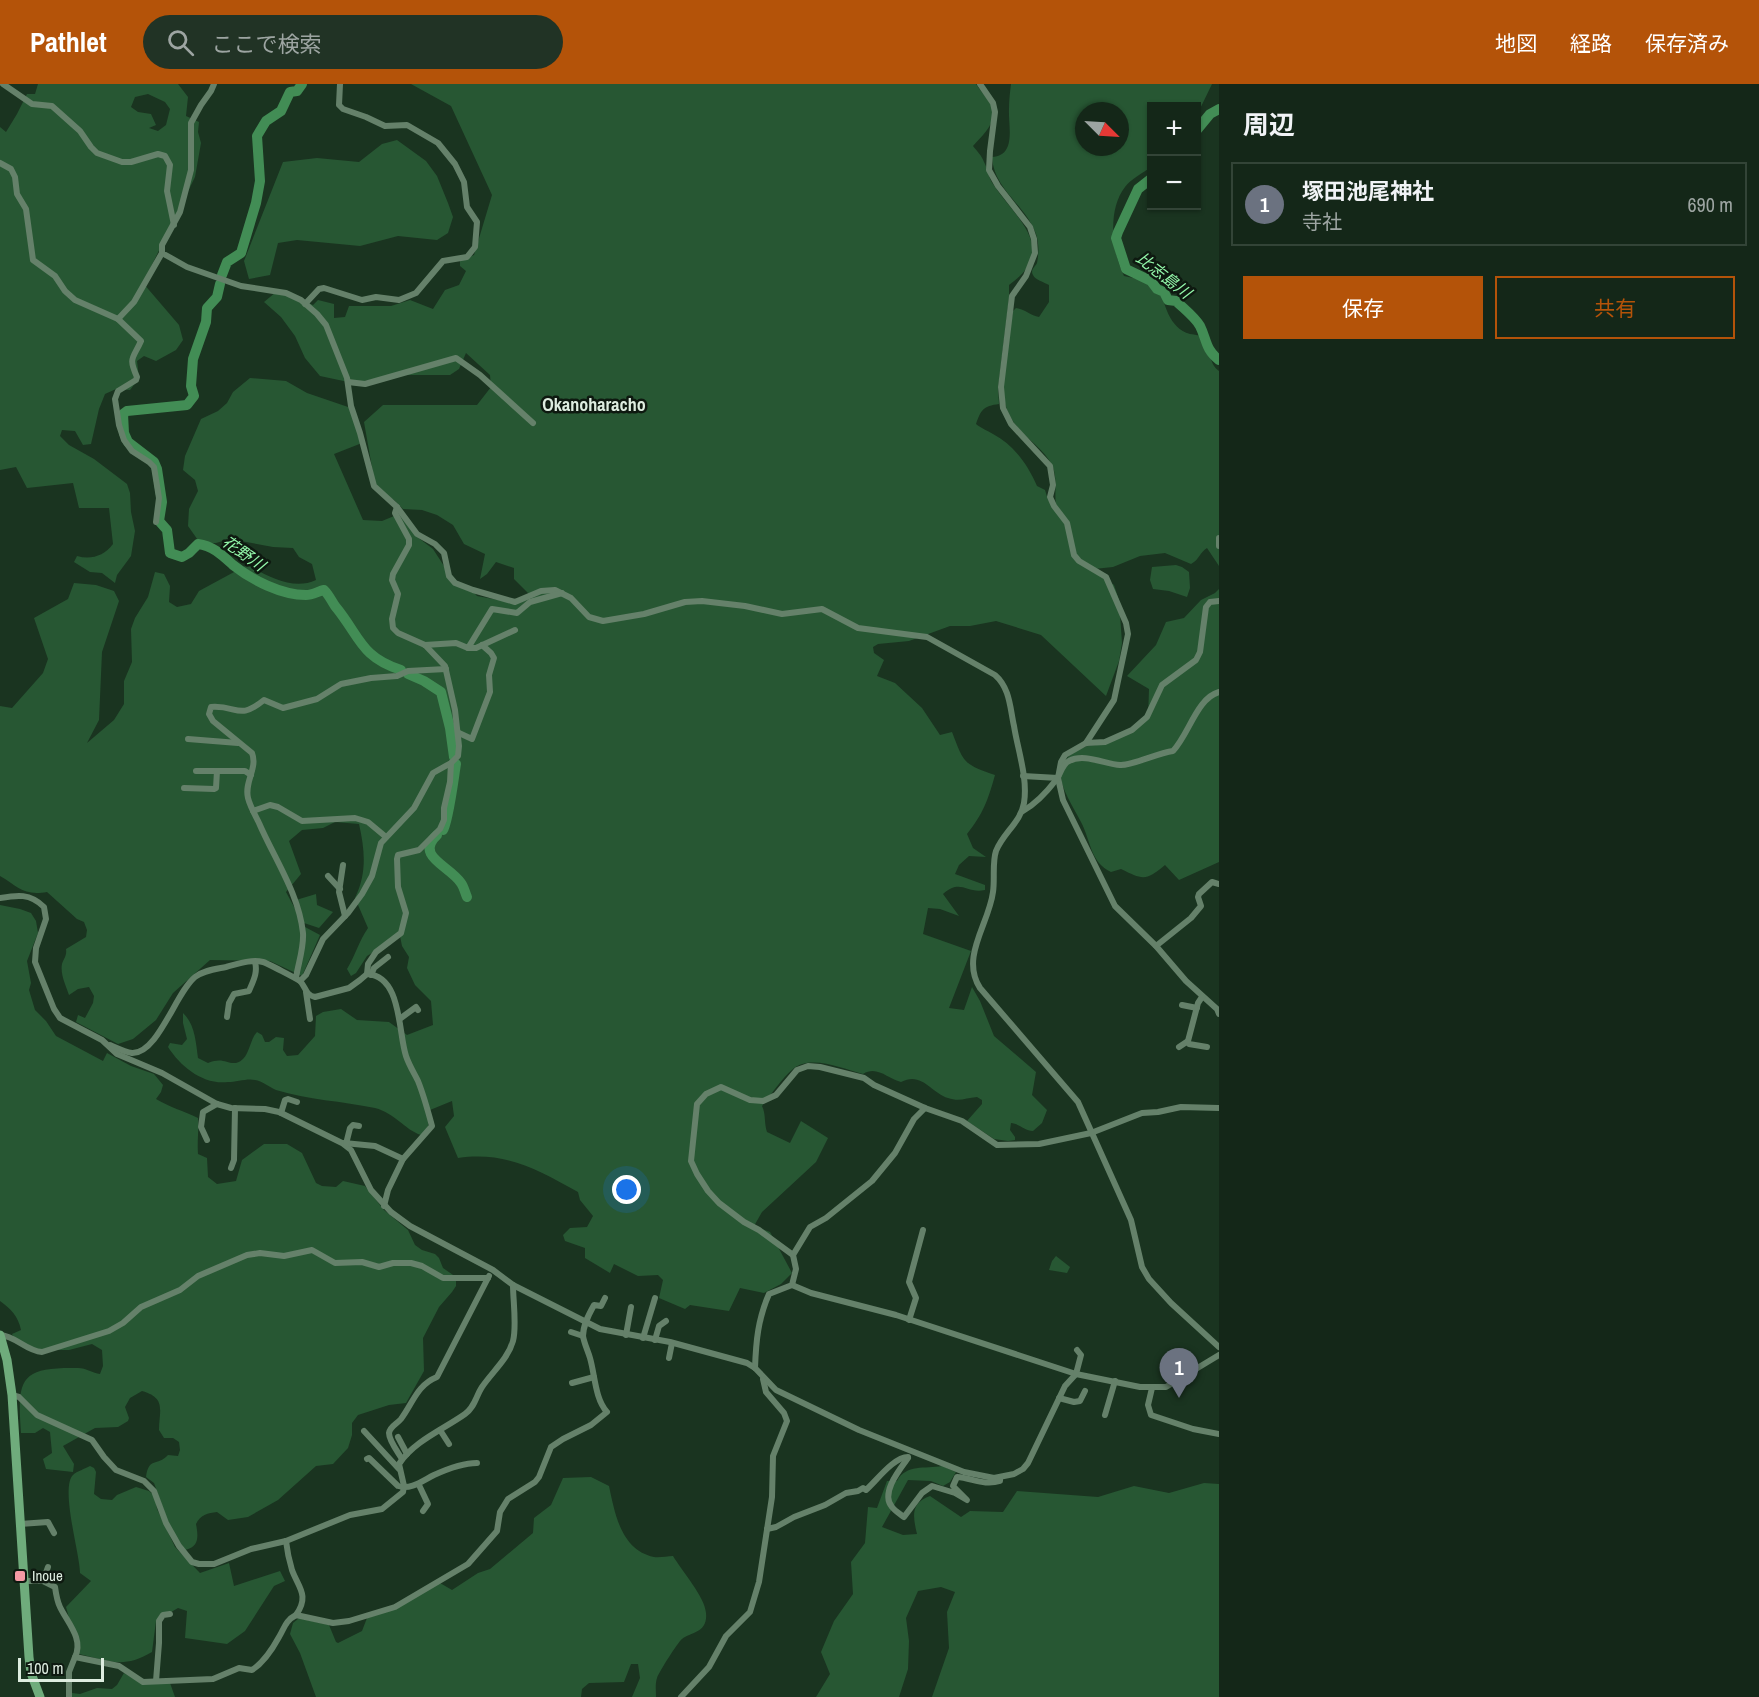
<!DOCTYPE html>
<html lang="ja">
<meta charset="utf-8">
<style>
:root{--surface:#142718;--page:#213325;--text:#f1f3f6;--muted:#9da5a2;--line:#334437;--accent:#b45309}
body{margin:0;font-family:"Archivo Narrow","Noto Sans JP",sans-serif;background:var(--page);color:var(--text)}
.controls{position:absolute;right:18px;top:18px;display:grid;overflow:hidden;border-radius:0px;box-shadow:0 2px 4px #0004}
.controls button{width:54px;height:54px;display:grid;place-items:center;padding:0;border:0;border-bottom:2px solid var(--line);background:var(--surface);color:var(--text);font:30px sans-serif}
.compass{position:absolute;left:1075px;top:18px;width:54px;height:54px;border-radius:50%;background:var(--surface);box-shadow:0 2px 4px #0004;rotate:114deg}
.scale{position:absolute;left:18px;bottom:15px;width:86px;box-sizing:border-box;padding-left:6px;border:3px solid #deede0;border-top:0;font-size:16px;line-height:21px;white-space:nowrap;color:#deede0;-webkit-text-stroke:4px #0e1910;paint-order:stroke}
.you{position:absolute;left:627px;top:1106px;width:21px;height:21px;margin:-15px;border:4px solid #fff;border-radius:50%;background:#1a73e8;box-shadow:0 0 0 9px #1a73e833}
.badge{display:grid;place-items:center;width:39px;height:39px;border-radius:50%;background:var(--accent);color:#fff;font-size:20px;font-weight:700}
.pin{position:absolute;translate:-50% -50px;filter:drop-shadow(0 2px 3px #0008)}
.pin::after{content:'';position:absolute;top:32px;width:21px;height:18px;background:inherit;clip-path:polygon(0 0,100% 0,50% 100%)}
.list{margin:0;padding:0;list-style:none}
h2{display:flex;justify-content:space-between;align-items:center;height:78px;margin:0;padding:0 24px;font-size:26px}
h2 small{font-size:20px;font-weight:400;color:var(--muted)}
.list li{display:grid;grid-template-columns:39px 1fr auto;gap:18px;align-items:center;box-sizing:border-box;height:84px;margin:0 12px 12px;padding:0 12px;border:2px solid var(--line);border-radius:0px}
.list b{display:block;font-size:22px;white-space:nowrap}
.list p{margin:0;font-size:20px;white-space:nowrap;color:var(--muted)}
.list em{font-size:20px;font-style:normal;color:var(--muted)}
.actions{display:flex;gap:12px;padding:18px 24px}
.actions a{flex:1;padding:14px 0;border:2px solid var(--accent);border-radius:0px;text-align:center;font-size:21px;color:var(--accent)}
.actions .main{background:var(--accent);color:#fff}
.icon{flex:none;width:33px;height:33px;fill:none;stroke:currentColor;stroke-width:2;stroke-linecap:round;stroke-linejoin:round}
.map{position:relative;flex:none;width:1219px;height:1613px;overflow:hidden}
header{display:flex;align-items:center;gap:36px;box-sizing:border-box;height:84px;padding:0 30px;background:var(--accent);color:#fff}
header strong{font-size:28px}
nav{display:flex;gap:33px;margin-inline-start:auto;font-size:21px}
.search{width:420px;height:54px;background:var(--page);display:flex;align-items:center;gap:15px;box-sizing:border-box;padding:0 21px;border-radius:33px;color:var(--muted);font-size:22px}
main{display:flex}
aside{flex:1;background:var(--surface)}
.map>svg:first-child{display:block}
.green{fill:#275733;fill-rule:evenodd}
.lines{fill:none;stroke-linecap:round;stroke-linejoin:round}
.river{stroke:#428d55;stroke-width:10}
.minor{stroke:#65816a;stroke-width:6}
.primary{stroke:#6fac7c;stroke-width:9}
.poi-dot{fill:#f49aa4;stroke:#0e1910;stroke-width:2}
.labels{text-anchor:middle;stroke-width:5;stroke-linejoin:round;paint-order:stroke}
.poi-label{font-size:15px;fill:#deede0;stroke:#0e1910;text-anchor:start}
.water-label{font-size:16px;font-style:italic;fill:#94f9ab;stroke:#0e1910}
.quarter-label{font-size:18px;font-weight:bold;fill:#deede0;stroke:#0e1910}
</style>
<header>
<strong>Pathlet</strong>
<div class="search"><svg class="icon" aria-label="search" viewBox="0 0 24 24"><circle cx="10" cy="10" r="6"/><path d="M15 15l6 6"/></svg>ここで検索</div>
<nav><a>地図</a><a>経路</a><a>保存済み</a></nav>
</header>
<main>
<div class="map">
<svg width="1219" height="1613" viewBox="0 0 1219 1613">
<rect width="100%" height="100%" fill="#1a3420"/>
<!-- green -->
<g class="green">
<path d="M38,0H178L188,13L186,32L199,38L198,48L201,59L195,93L143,199L179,241L183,256L176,266L156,277L144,272L137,277L139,294L130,306L116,305L105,310L99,325L91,360L83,361L75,347L62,346L60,352L69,361L94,375L127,400L130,409L131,428L135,447L131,472L117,491L115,499L102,489L90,488L74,478L77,472C91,476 104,472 113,460L109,424H79L73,399L27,404L16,383L0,386V43L6,48L17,30L27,10H35ZM148,10L165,18L170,25L166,41L158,47L149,44L156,41L151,30L138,28L131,23L135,13Z"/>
<path d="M411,0H976C980,7 987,13 991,20C999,37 984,50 973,62C977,67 982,72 984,78C988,85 988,93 993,100C1016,135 1060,165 1009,201V214L998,304L999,320C983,322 981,326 976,340C982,345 987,346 993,350C1014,361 1028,381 1037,402L1045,406L1048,416L1056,421C1054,408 1058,394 1052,381C1041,359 1012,349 1005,319C999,290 1009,256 1013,227L1016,224C1025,225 1031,232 1039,233L1049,218V201C1044,198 1035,196 1033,191C1030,186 1035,183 1037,179C1039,170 1039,159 1036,150C1026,121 994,106 992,73C1017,72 1008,41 1009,25C1009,16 1010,8 1011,0H1212L1197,31L1196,22H1152L1151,83C1143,89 1131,95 1125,103C1107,126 1112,168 1124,192L1138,195L1146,192L1160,202C1164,220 1169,244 1190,250C1195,251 1200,251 1205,253C1212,264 1207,278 1219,287V482L1207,464C1200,468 1199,476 1191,480L1165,469L1140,472L1113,483L1094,485L1114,501L1119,516L1122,559L1119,577L1106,612L1041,551L996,537L970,542H950L909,557L878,560L873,563L874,569L884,576L877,592L895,599L922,624L940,651L952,648C964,679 963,680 995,691C988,716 983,730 967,750L973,764L986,773L969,772L959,781L955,790L985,801V806C966,810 961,794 943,810L959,832L940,825L928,824L923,850L971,867L949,924L964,926L972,903L980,917L994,952L1036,988L1032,1011L1047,1026L1042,1039L1033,1047C1025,1047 1020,1040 1011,1039L1010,1046L1015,1053V1056L1008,1057L994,1055L967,1037L982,1020V1016L977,1013C966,1014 959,1018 948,1014C931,1009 922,987 901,998C888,995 877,981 863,990C843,985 811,970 793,985C782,994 771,1011 762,1022C766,1030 764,1039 767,1048L790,1059L801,1037L828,1054L816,1078L762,1128L754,1142L770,1148L792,1189L781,1200L764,1209L740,1204L729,1227L690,1221L685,1225L659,1214L663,1196L658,1191L638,1192L614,1180L610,1189L585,1174V1164L565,1157L563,1151L570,1144L587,1143L593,1132L580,1116L578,1108C538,1086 506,1067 458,1074L445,1043L454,1032L452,1017L430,1026L428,1043L421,1051C405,1046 395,1029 375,1024C342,1017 308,1016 276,1006C269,1003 262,997 255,996C248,994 236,998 228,998C203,1001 181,983 168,963L170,959L182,961L187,955L183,939V929C195,940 196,959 198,974L208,979C223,973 226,980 236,979C250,976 249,956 257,948L262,951L265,958H269L276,953L284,954L283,966L287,972L298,971L315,952L316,932L323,928L341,925L357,936L389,938L407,951L433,941L431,917L415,901L407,884L409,873L402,862L400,852L367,872L356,889L351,892L347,885C355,872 359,857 368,844L355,814C367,789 365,767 359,740L335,738L323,744L302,746L289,757L301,790L286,808L305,843L320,851L302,892L270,877L210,876L173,909L156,936L133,955L118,960L76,938L78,931L85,934L93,919L94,912L89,903L78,905L69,911C66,902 60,890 62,880C64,874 67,872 66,865L86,853L87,846L84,838L77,835L47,808C23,812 19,803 0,792V622L12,624L43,589L48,575L34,534L68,515L74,499L96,501L114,507L119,517L102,568L99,636L87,659L114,636L124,620V597L132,578L131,545L135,534L148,513L155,488L164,490L170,502L169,518L177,523L191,520L199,507L247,481C268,492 293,507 316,496L312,480L299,473L293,464L273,463L230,455L216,459H200L188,442L189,425L198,407L195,396L183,386L185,372L201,335L218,327L227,319L233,308L250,294L286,297L307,309L351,324L362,359L334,370L363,436L382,437L399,430L416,452L433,465L444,482L457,497L472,506L477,512L504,517L531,512L514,495V484L496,478L487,490L480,495L485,470L464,460L453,441L437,431L422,426L403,425L394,416L376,406L364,338L383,321H477L491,303L490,291L466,269L459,285L450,291H397L353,299L320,292L305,274L295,252L281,233L264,218L276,208L290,211L313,221L318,216L334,220V234L345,233L349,222H391L410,216L433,225L445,206L459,201L466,187L460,182V177L474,171L492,111L451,22ZM1084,27H1120V63H1084Z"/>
<polygon points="397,56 426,77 437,92 448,119 453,133 448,149 437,156 398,152 360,162 297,156 278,159 270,191 249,195 244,177 283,78 317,74 359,78 382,60"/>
<polygon points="1176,481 1182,483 1189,488 1190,504 1187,513 1169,507 1153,505 1150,496 1152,483"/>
<path d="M1219,505V778L1179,796L1165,781C1146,797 1143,796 1121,785L1111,788C1090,778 1091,757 1081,738C1066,709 1042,680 1085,663C1091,660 1098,662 1104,660C1117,656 1135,643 1148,635L1149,605L1127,592L1156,561L1166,538L1184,534L1201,516L1215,509Z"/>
<polygon points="316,810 317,821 333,828 319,844 304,839 296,816"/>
<path d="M0,821L20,825L31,829L36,837L38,849L27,877L31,899L29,906L35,926L46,937L56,952L103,977L107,969L131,982L154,990L163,1001L161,1008L156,1015C169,1023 184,1027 198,1034C199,1046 197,1057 198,1070L207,1074L208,1093L217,1100L236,1097L242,1076L264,1060H287L302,1069L316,1099L322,1102L336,1103L343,1097L365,1102L384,1126L408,1146L415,1161L422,1166L435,1170L439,1174L443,1184L456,1193V1202L452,1208L439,1223L423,1254L424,1287L406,1319L389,1321L358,1331L352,1339V1351L348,1364L333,1380L316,1382L278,1416L248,1433L228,1436L217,1428C208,1429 200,1431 196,1440C198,1451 200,1463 185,1466L170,1443L154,1399L146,1393C149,1372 157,1383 168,1371L178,1372L180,1366L179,1358L173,1354H164L159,1346C159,1327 167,1314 142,1307L130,1314L125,1323L129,1334L128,1337L118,1343L95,1344L63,1362L74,1380L73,1388L46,1385L43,1375L52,1369L50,1348L43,1344L35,1349H21C17,1294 20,1283 78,1284C86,1284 93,1289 100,1290L103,1282L102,1266L92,1260L69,1266H37L14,1254L12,1250L21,1246C18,1232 11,1225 0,1217Z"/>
<polygon points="1056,1172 1070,1183 1067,1189 1049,1186 1052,1177"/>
<path d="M90,1382L94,1384L96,1388L94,1410L101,1415L112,1416L117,1411L136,1403L149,1407L155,1412L157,1425L175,1463L200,1489L229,1479L234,1502L280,1487L285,1497L274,1502L245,1547L227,1560L185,1554L187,1527L178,1524L156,1537L152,1568C123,1585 110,1577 79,1570L66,1523L91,1497L80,1489C80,1470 60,1404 73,1391C77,1387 85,1385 90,1382Z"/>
<path d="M942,1382L956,1388L950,1398L943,1402L931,1397L908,1396L882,1443L903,1451L917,1450C913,1433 910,1419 930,1412L961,1433L970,1427L1003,1428L1017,1407L1098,1413L1134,1402L1169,1409L1204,1399L1219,1400V1613H932L949,1564L947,1528L955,1508L941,1503L918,1507L906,1534L909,1557L908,1585L899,1613H816L830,1590L821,1568L834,1537L853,1510L851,1478L865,1459L868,1423L877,1424L887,1397H897C906,1380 925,1385 942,1382Z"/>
<path d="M591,1393L609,1402C615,1430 621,1466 654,1473C660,1474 667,1472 673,1472C682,1487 705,1513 706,1529C708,1549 691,1548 682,1555C678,1558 659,1588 657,1594C655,1600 656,1607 656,1613H632L640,1594L638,1580H631L624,1598L589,1599L582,1605L581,1613H316L300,1569L290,1550L293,1539L299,1534L329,1541L336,1558L338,1559L362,1547L367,1534L440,1499L452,1506L478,1489L490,1485L533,1449L534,1434L551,1421L563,1394Z"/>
<polygon points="124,1589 141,1599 170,1599 175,1613 71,1613 72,1609 80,1610 97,1604 112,1605 117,1601"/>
</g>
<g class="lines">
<!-- river -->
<g class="river">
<polyline points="1196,47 1210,30 1219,25"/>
<path d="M1152,94L1138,105L1118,148L1116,154L1126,185L1151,197L1157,205L1164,208L1168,216L1176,217C1183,224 1195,233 1200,242C1207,256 1205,265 1219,276"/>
<polyline points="222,191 227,178 241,169 256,119 260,97 257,52 266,37 281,27 290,8 297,7 302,0"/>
<path d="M220,200L217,213L207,224L206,238L193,275L191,302L194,312L187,321L127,327L123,330L124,349L128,358L154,378L157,385L162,418L159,437L167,446L170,469L182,473L189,469L198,460C213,462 222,471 233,481C252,496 281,511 306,511C312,511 319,507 324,506C329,511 331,516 335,522C360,552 360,573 401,586"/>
<polyline points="408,590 424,597 441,608 450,644 454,673"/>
<path d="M443,746C448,740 454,692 456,680"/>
<path d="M437,751C414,772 450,782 461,799C464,803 465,809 467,813"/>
</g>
<!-- minor -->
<g class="minor">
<polyline points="3,0 32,20 52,22 80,47 91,63 97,69 122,78 131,78 158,70 165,72 170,81 167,107 174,141"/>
<path d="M214,0L211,7L201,21L191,39V86L180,128L162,161V169L187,183L241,202L286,209L301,216L317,230L326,241L347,294L351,322L360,349L374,402L397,423L417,450L435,460L444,469L449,492L455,499L473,506L515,518L541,507L555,506L571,514L589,533L603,537L644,530L685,518L702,517L745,522L782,530L822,525L858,544L927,553L995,591C1010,604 1010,624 1014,642C1018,667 1028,694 1024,719C1021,738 1003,749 996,767C992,779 995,795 993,808C989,840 960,873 980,904L1078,1018L1131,1136L1142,1183L1149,1195L1171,1219L1219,1263"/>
<polyline points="980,0 993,19 995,28 990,67 989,86 998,102 1030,143 1034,155 1035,169 1026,192 1012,212 1001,303 1003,324 1011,340 1050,382 1053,401 1050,413 1054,422 1067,439 1074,471 1079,477 1106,493 1126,539 1128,550 1114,616 1086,659"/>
<path d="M0,79L11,85L15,93L17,110L26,125L33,176L55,192L65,207L75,216L118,235L141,257C133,275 128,273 137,293L136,296L118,307L115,315L119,341L124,356L132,367L149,378L154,383L159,414L156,438"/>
<polyline points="305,220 319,205 324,204 362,216 376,213 399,216 416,209 443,177 467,173 475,163 477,138 467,123 464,98 455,80 438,59 407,41 385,42 366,33 343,25 339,21 340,0"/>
<polyline points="118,235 134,218 162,169"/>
<polyline points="348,298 365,300 456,274 480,291 533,339"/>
<polyline points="1219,454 1219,462"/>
<polyline points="1219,517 1210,518 1206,523 1200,568 1196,576 1162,601 1147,633 1132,646 1105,658 1086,659 1065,671 1061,678 1058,694 1063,716 1115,822 1156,862 1186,897 1217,925 1219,930"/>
<polyline points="425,561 456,559 468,564 492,525 517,529 530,518 562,509"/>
<polyline points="468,564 476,564 515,546"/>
<polyline points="459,649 472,655 490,608 489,591 494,574 491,569 482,561"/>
<polyline points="188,655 238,659"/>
<polyline points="196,687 245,687 251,691"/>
<polyline points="1023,692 1058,694"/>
<polyline points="184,704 214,705 216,704 217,687"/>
<polyline points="253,727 270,721 278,723 302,737 355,734 368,738 386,753"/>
<path d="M1023,727C1037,719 1046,709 1056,696C1061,690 1062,680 1069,677C1084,669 1105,680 1120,681C1132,682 1157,669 1173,667C1189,650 1197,614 1219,608"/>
<polyline points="343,781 339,808 345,832"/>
<polyline points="328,792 340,805"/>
<path d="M0,814C17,811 30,809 44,823L46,835L36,864L35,878L54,925L60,934L102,956L117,970L162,989L217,1020L231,1024L265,1025L279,1028L342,1059L351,1066L371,1106L391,1128L410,1142L493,1186L513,1201L600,1245L670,1258L747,1279L755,1284L776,1306L859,1346L964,1388L994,1394L1014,1390L1023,1385L1028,1379L1065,1302L1076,1290L1081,1271L1077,1266"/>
<polyline points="1156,862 1191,834 1201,822 1198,813 1199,810 1212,798 1219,800"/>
<path d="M367,890C402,892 398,948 406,972C409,981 414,989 418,997C424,1012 428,1027 432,1042L403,1075L388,1106L384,1122"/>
<polyline points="371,891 374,884 388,873"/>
<path d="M296,894C298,880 304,864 303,849C299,810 274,774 259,739C255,731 250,722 248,714C244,698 258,684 252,669L213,637L209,630L211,623C238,621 238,637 264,616L283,624L317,615L341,600L371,594L397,592L408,587L446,585"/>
<polyline points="300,897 306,891 323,855 348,829 362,810 372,792 381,759 414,724 433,689 451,679"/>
<polyline points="306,908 310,935"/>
<polyline points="1182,921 1197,924"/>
<path d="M227,933L229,919L234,910L249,907C253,897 258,889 255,878"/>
<polyline points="401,934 416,923 418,926"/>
<polyline points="1188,957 1189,960 1207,963"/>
<path d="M110,961C117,964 125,968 132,969C158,970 176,908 195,893C204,886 216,885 226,883C238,880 251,875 263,878C267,879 297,895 300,897C306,903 305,911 315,913L349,904L360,896L367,890L368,880L376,868L401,849L406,829L398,803L397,775L398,771L419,766L440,745L444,736V724L450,698L451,679L458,672L459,662L455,626L445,582L425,561L398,549L393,544L392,535L398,510L392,496L393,490L409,461V455L395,429L397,423"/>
<polyline points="1179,963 1188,957 1198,919 1202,913"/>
<polyline points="281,1029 285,1016 288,1015 297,1018"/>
<polyline points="207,1056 201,1043 203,1028 217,1020"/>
<polyline points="344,1059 375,1062 403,1075"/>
<polyline points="346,1060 350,1044 353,1041 359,1042"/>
<polyline points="231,1084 234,1076 235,1024"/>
<polyline points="793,1171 759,1146 744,1138 719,1119 708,1107 697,1090 691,1077 697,1020 706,1010 721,1003 750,1016 763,1017 776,1011 797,986 808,982 820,983 864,994 874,1001 925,1024 962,1037 997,1061 1039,1060 1091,1049 1142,1029 1158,1028 1181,1023 1219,1024"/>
<polyline points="792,1201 811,1209 896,1231 1076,1290 1140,1303 1166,1303 1219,1271"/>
<polyline points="909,1236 916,1214 909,1198 923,1146"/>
<polyline points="571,1248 583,1252"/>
<path d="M0,1251C16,1252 26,1267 42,1268L109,1247L123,1239L141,1223L180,1206L198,1192L247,1171L260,1169L284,1172L312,1166L335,1179L362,1178L379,1183L393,1179H411L422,1182L443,1194H488"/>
<polyline points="626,1251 631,1223"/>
<polyline points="643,1254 655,1214"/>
<polyline points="655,1256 659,1242 666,1237"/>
<polyline points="669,1274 672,1259"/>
<path d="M755,1284C756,1257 758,1235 769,1210L792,1201L796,1185L793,1171L810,1143L826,1134L872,1097L895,1069L914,1035L925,1024"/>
<polyline points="572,1299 594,1293"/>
<polyline points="1152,1304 1148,1321 1151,1331 1193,1345 1219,1350"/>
<path d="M12,1311L19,1313L37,1331L92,1356L104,1373L116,1386L144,1397L154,1407L166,1439L179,1462L192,1478L199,1480H214L251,1465L286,1457L350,1431L382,1425L403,1408L404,1402L399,1380C414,1357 444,1345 465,1330C475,1323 476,1312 482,1303C492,1288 508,1275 513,1257C517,1242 513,1217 513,1201"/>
<polyline points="1059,1314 1074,1318 1080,1317 1085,1307"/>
<polyline points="1105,1331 1115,1297"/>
<polyline points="440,1346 449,1360"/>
<polyline points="364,1347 399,1385"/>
<polyline points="398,1353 407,1370"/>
<path d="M908,1374C900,1385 880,1409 892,1423C895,1427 900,1430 904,1433L922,1409L932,1402L955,1409L967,1416L953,1402L957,1393C972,1394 984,1402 1000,1397V1393"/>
<path d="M367,1375L369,1374L398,1402C411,1406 422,1397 434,1391C445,1386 464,1379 477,1379"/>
<path d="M402,1375C398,1368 389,1357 389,1349C390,1342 397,1340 401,1335C413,1319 417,1301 437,1293L489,1192"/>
<polyline points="419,1401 428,1420 423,1427"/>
<polyline points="20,1440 48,1438 54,1449"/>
<path d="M767,1445L776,1443L794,1433L825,1421L846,1409L858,1407L863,1404L866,1406C877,1396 894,1373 908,1373"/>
<path d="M286,1457C287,1466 289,1476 292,1486C298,1503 310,1511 296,1531"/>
<path d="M25,1497H43L55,1503C56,1510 57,1517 60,1523C67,1538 84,1555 75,1573"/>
<polyline points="43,1497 48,1483"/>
<polyline points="156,1597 159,1559 159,1537 163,1531 170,1530"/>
<path d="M69,1613V1588L75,1573L119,1582L143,1598L213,1595L239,1584L252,1586C263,1579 273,1564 279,1553C285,1543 285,1537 296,1531L333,1539L349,1537L395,1523L468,1480L497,1447L500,1428L508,1415L535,1398L539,1393L551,1363L563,1355L591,1341L607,1328C595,1315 595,1291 590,1274C588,1267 584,1259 583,1252C583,1241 589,1230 594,1221L601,1222L605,1214"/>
<polyline points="681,1613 709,1583 726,1552 750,1528 759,1498 772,1413 773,1372 787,1337 784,1329 766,1308 763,1295"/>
</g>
<!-- primary -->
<polyline class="primary" points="0,1251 7,1276 12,1311 29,1573 31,1589 40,1613"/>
</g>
<!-- markers -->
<rect class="poi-dot" x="14" y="1486" width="12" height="12" rx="3"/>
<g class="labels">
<!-- poi labels -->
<g class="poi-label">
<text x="32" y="1497">Inoue</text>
</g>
<!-- water labels -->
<g class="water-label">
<text transform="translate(1164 191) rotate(38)" y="6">比志島川</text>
<text transform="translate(244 469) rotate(35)" y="6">花野川</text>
</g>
<!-- quarter labels -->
<g class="quarter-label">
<text x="594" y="327">Okanoharacho</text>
</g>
</g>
</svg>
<div class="controls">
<button>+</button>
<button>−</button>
</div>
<svg class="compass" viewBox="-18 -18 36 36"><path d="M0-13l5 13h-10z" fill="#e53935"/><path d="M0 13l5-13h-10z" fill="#9da5a2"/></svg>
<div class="scale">100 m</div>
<div class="you"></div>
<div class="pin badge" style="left:1179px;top:1314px;background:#6b7280">1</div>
</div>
<aside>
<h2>周辺<small></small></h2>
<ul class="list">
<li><span class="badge" style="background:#6b7280">1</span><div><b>塚田池尾神社</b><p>寺社</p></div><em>690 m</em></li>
</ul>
<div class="actions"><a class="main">保存</a><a>共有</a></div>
</aside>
</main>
